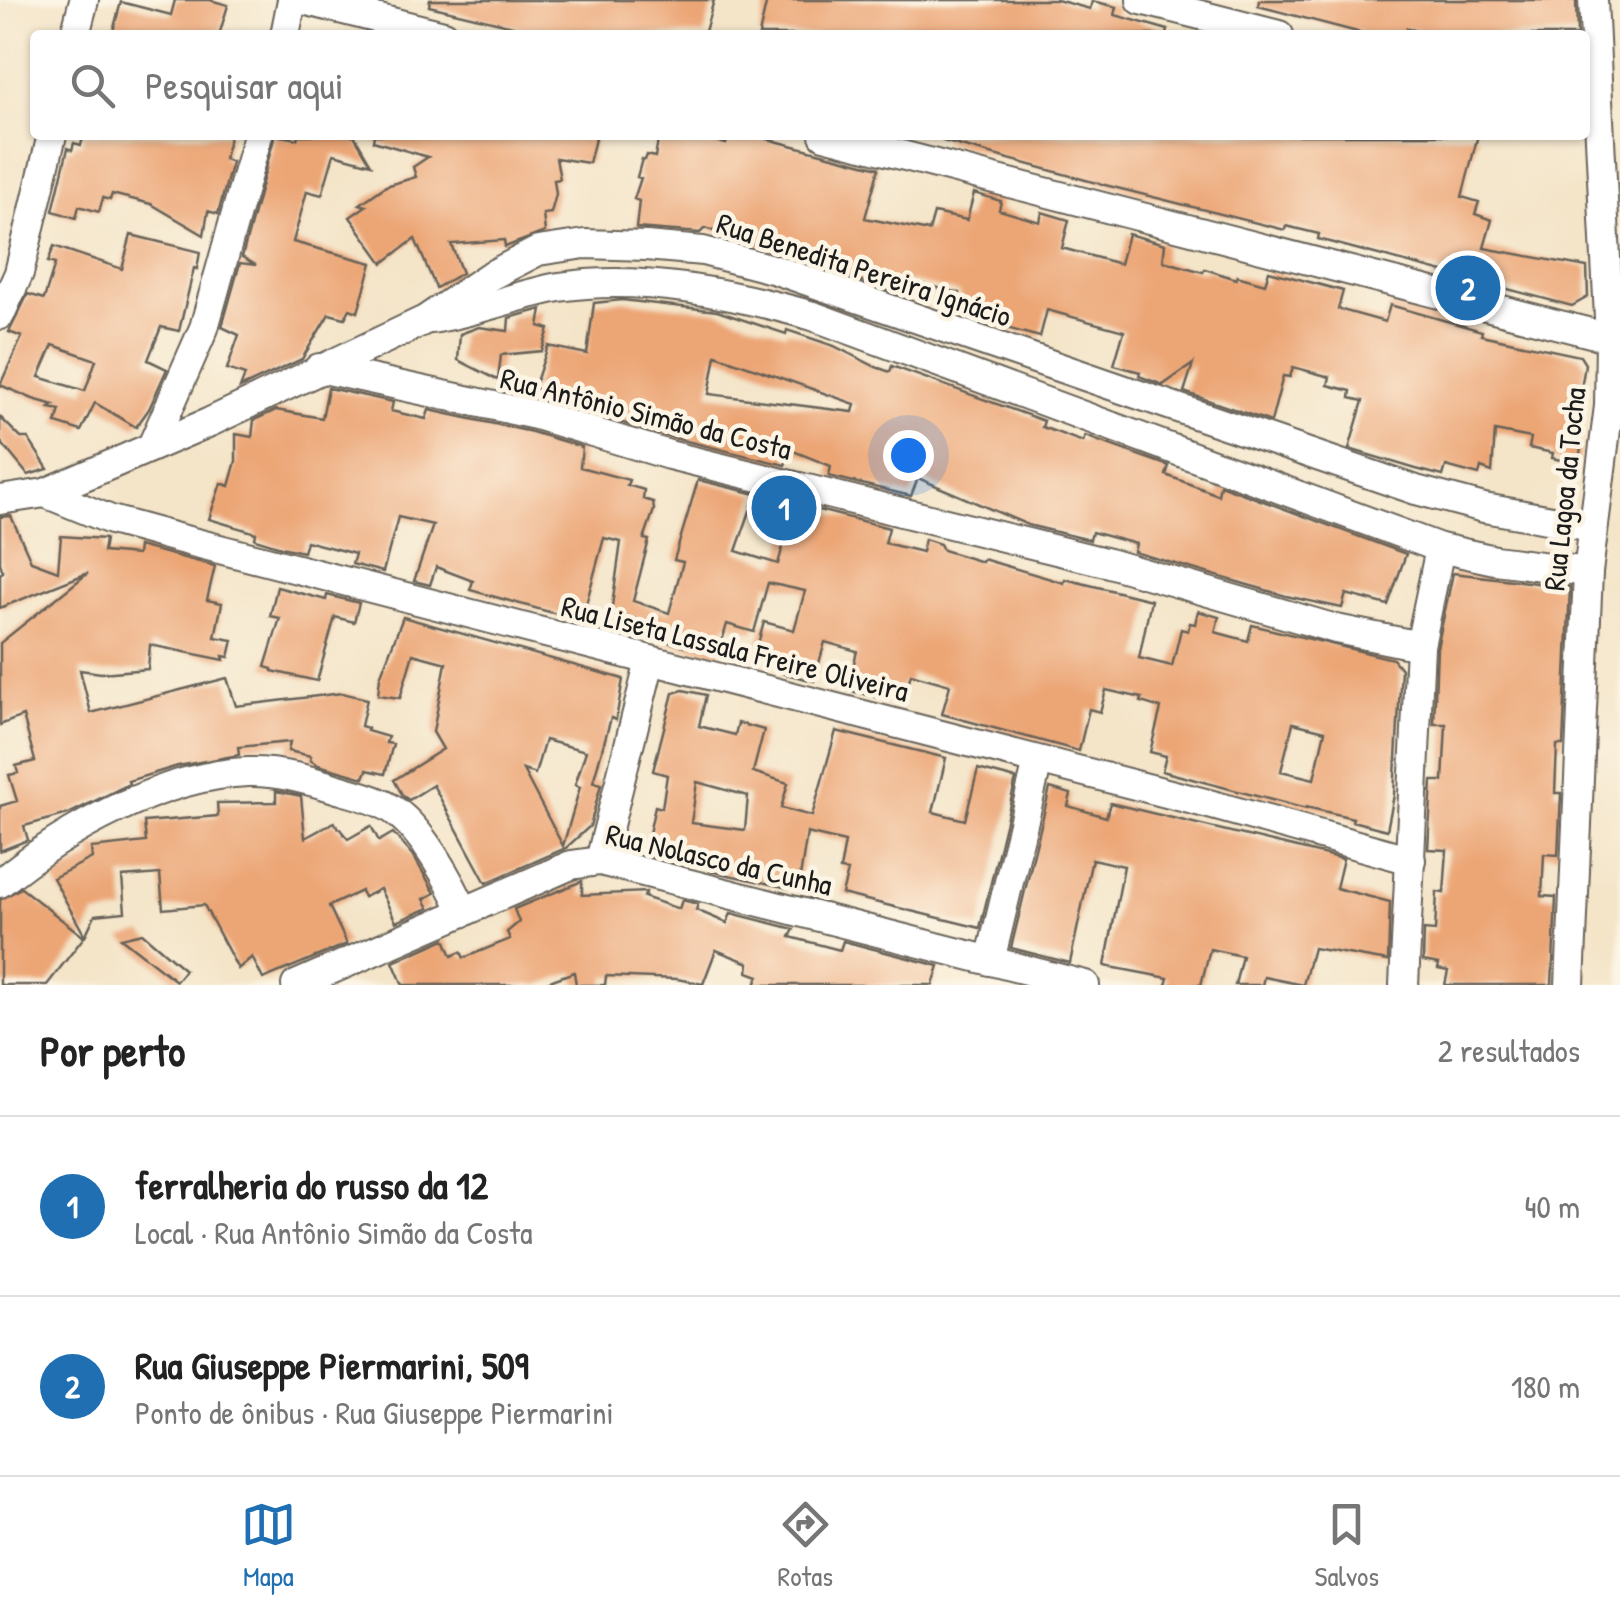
<!DOCTYPE html>
<html lang="pt">
<meta charset="utf-8">
<style>
:root{--surface:#fff;--page:#f2f2f2;--text:#222;--muted:#767676;--line:#e0e0e0;--accent:#1f6fb2}
body{margin:0;font-family:"Patrick Hand",sans-serif;background:var(--page);color:var(--text)}
.you{position:absolute;left:908px;top:455px;width:35px;height:35px;margin:-25px;border:8px solid #fff;border-radius:50%;background:#1a73e8;box-shadow:0 0 0 15px #1a73e833}
.badge{display:grid;place-items:center;width:65px;height:65px;border-radius:50%;background:var(--accent);color:#fff;font-size:32px;font-weight:700}
.pin{position:absolute;translate:-50% -50%;border:5px solid #fff;box-shadow:0 2px 10px #0006}
.list{margin:0;padding:0;list-style:none}
h2{display:flex;justify-content:space-between;align-items:center;height:130px;margin:0;padding:0 40px;font-size:42px}
h2 small{font-size:32px;font-weight:400;color:var(--muted)}
.list li{display:grid;grid-template-columns:65px 1fr auto;gap:30px;align-items:center;box-sizing:border-box;height:180px;padding:0 40px;border-top:2px solid var(--line)}
.list b{display:block;font-size:38px;white-space:nowrap}
.list p{margin:0;font-size:32px;white-space:nowrap;color:var(--muted)}
.list em{font-size:32px;font-style:normal;color:var(--muted)}
.icon{flex:none;width:55px;height:55px;fill:none;stroke:currentColor;stroke-width:2;stroke-linecap:round;stroke-linejoin:round}
.map{position:relative;flex:none;width:1620px;height:985px;overflow:hidden}
.search{position:absolute;background:var(--surface);box-shadow:0 2px 8px #0004;left:30px;right:30px;top:30px;height:110px;display:flex;align-items:center;gap:25px;box-sizing:border-box;padding:0 35px;border-radius:10px;color:var(--muted);font-size:38px}
.sheet{height:490px;background:var(--surface)}
nav{display:flex;justify-content:space-around;align-items:center;box-sizing:border-box;height:140px;border-top:2px solid var(--line);background:var(--surface);font-size:28px;color:var(--muted)}
nav a{display:grid;justify-items:center;gap:5px}
nav .on{color:var(--accent)}
.map>svg:first-child{display:block}
.building{fill:#eca676;fill-rule:evenodd}
.lines{fill:none;stroke-linecap:round;stroke-linejoin:round}
.minor-casing{stroke:#686259;stroke-width:32}
.minor{stroke:#fff;stroke-width:28}
.labels{text-anchor:middle;stroke-width:9;stroke-linejoin:round;paint-order:stroke}
.street-label{font-size:30px;fill:#1c1c1c;stroke:#fcf5e5}
</style>
<div class="map">
<svg width="1620" height="985" viewBox="0 0 1620 985">
<rect width="100%" height="100%" fill="#fcf5e5"/>
<filter id="ink" filterUnits="userSpaceOnUse"><feTurbulence type="fractalNoise" baseFrequency=".01" numOctaves="2"/><feDisplacementMap in="SourceGraphic" scale="20" xChannelSelector="R" yChannelSelector="G"/><feConvolveMatrix kernelMatrix="1 2 1 2 8 2 1 2 1" color-interpolation-filters="sRGB"/></filter>
<filter id="wash" filterUnits="userSpaceOnUse"><feTurbulence type="fractalNoise" baseFrequency=".0048" numOctaves="4" result="noise"/><feDisplacementMap in="SourceGraphic" scale="40" xChannelSelector="R" yChannelSelector="G"/><feGaussianBlur stdDeviation="2.25" result="paint"/><feColorMatrix in="noise" values="0 0 0 0 0 0 0 0 0 0 0 0 0 0 0 0 0 1.4 0 .05"/><feComposite in="paint" operator="in"/></filter>
<g filter="url(#wash)">
<rect width="100%" height="100%" fill="#f4e5c9"/>
<g id="blocks">
<!-- building -->
<g class="building">
<polygon points="175,0 210,0 228,5 220,32 216,35 112,35 121,2 171,15"/>
<polygon points="430,0 714,0 704,35 534,35 525,32 525,29 429,6"/>
<polygon points="767,0 1057,0 1090,9 1092,1 1117,7 1115,15 1168,30 1167,35 759,35"/>
<polygon points="1259,0 1576,0 1577,35 1433,35 1407,28 1406,35 1369,35 1258,6"/>
<polygon points="84,135 230,135 224,159 232,162 218,214 208,211 204,235 151,204 112,194 110,200 103,198 99,212 79,206 76,218 53,211 68,148 72,150 74,143 81,145"/>
<polygon points="275,135 297,139 298,135 354,135 371,164 334,154 322,195 307,191 293,242 372,263 358,312 350,309 345,318 329,314 302,359 240,388 245,375 227,369 239,335 222,327 240,263 256,265 242,257"/>
<polygon points="374,135 596,135 589,163 556,158 560,179 554,180 556,194 551,213 543,214 545,232 505,247 504,240 451,244 462,273 436,288 415,239 383,263 350,217 366,206 360,204 386,186 416,177 413,167 428,157 373,141"/>
<polygon points="659,135 693,135 726,144 729,135 752,135 879,168 865,218 929,231 934,213 967,220 974,193 1001,201 999,210 1040,222 1042,212 1069,220 1062,248 1120,264 1128,234 1165,244 1163,261 1203,272 1205,269 1236,279 1237,276 1265,284 1269,271 1343,291 1338,309 1385,322 1390,305 1482,331 1481,335 1580,356 1585,364 1581,390 1585,390 1573,446 1581,448 1578,464 1552,458 1553,453 1529,448 1531,438 1495,431 1492,472 1481,468 1479,475 1446,466 1443,476 1416,469 1349,449 1363,401 1350,398 1351,391 1328,385 1330,377 1293,367 1290,377 1283,376 1271,422 1184,392 1193,364 1163,385 1139,376 1140,372 1114,365 1124,331 1047,310 1040,337 976,320 980,304 959,298 960,293 909,281 905,296 705,228 700,233 636,228 639,201 634,199 641,178 637,177 642,159 645,160 647,155 655,157"/>
<polygon points="944,135 1478,135 1462,197 1479,202 1475,214 1492,220 1484,248 1587,267 1588,297 1572,306 1318,239 1319,234 1286,226 1285,230 1093,182 943,141"/>
<path d="M131,235L200,252L197,269L194,268L179,331L161,327L148,360L167,369L149,409L136,427L95,403L81,431L56,423L60,410L50,408L54,405L33,399L0,385L22,337L9,332L28,294L44,299L55,264L48,262L54,246L122,269ZM53,345L96,360L85,391L39,377Z"/>
<path d="M622,300L717,311L786,334L787,330L834,346L876,367L890,372L892,366L1044,421L1042,427L1083,442L1085,436L1169,466L1166,475L1218,495L1220,485L1406,554L1388,605L1346,594L1342,608L1286,596L1134,552L1136,544L1092,532L1090,540L1028,525L918,478L911,496L829,476L831,466L791,450L785,465L674,438L538,398L540,390L534,388L548,346L587,354L594,303ZM716,355L855,404L853,412L709,394Z"/>
<polygon points="542,309 539,326 549,329 542,351 501,355 498,380 458,360 460,334 479,327 508,331 509,318"/>
<path d="M328,388L393,402L391,411L426,419L429,410L532,432L582,447L580,467L629,480L627,485L644,490L643,499L653,502L654,510L644,539L649,540L633,601L669,613L683,562L674,560L698,480L756,494L736,551L778,564L795,504L889,528L885,543L922,552L925,539L940,544L943,550L982,562L983,559L1064,583L1065,579L1151,600L1139,658L1172,666L1181,629L1188,631L1190,623L1195,624L1198,611L1219,617L1215,632L1248,641L1252,625L1393,659L1401,669L1394,795L1387,830L1352,821L1353,818L1306,807V809L1162,771L1166,756L1150,752L1161,708L1141,702L1142,698L1106,690L1100,712L1089,709L1079,751L942,714L950,685L911,674L908,684L902,683L899,694L879,688L876,697L847,690L857,651L825,642L814,681L782,673L786,659L756,651L764,622L794,630L805,591L768,583L754,632L727,624L718,655L654,638L657,625L611,613L621,542L604,538L582,619L578,620L470,590L473,581L436,567L430,585L414,581L433,525L398,517L383,572L352,564L355,554L306,541L303,552L281,547L255,539L256,533L209,519L221,483L229,486L236,461V434L252,437L254,420L276,410L322,418ZM1293,723L1325,731L1314,779L1281,771Z"/>
<polygon points="0,417 21,438 28,438 48,469 28,475 0,441"/>
<polygon points="11,516 31,561 58,571 61,536 105,539 103,552 137,555 138,546 215,566 207,600 222,603 215,637 233,640 229,657 223,656 224,660 150,645 148,669 101,673 80,670 91,713 227,678 236,706 342,693 367,699 361,726 368,728 367,731 388,737 386,743 393,744 385,774 367,770 364,778 318,765 310,760 311,756 288,751 290,742 238,747 239,755 178,766 128,781 129,784 68,814 24,826 28,840 0,851 0,806 17,801 9,775 18,773 16,766 35,761 23,716 0,725 0,643 88,573 0,608 0,574 3,572 0,563 0,517"/>
<polygon points="1453,573 1570,587 1563,745 1557,745 1555,793 1561,793 1558,855 1544,854 1542,896 1556,897 1552,985 1445,985 1448,971 1438,969 1439,964 1423,961 1424,930 1435,931 1437,892 1444,893 1447,850 1428,849 1432,781 1443,781 1446,724 1434,724 1437,648"/>
<polygon points="277,587 326,600 327,595 359,603 354,622 335,617 317,681 272,671 272,669 265,667 280,618 270,616"/>
<path d="M403,617L623,679L616,720L611,718L593,782L601,784L590,826L566,848L486,883L433,785L409,800L403,796L394,780L443,749L433,732L446,663L413,654L400,698L378,695L380,677ZM545,740L586,751L575,785L580,787L563,846L523,770L535,774Z"/>
<path d="M683,690L706,695L699,726L735,735L738,723L764,730L753,772L788,783L781,808L812,816L836,731L946,758L933,812L965,820L978,769L1016,779L980,928L842,894L848,871L840,870L845,842L807,833L798,890L710,871L711,864L706,863L708,855L673,849L671,861L648,855L650,843H647L655,806L662,808L667,775L653,771L673,693ZM697,782L748,796L745,830L691,823Z"/>
<polygon points="1050,788 1071,794 1068,806 1106,817 1110,803 1343,859 1336,888 1390,902 1388,961 1313,948 1303,985 1264,977 1262,985 1235,985 1242,956 1210,949 1201,985 1166,985 1168,978 1105,966 1124,866 1092,859 1070,963 1011,948"/>
<polygon points="276,791 301,796 305,838 334,822 348,839 371,826 379,841 393,833 414,857 435,893 424,899 429,908 396,922 380,889 364,897 361,891 329,906 347,944 263,979 252,957 238,969 204,905 163,909 160,874 122,877 125,912 95,915 85,936 53,878 92,858 91,848 146,842 144,822 218,816 217,803 276,802"/>
<polygon points="582,881 582,895 646,892 644,897 679,909 682,900 698,904 696,910 727,923 731,913 794,929 790,937 840,950 843,941 939,966 933,985 755,985 759,976 748,972 749,963 716,950 703,984 677,979 606,976 605,985 576,985 574,972 539,985 403,985 393,962 445,939 452,956 461,952 464,958 510,939 507,932 519,922 514,909"/>
<polygon points="21,888 84,937 47,985 0,985 0,900"/>
<polygon points="142,933 185,970 176,981 121,938"/>
</g>
</g>
</g>
<g filter="url(#ink)">
<use href="#blocks" fill-opacity="0" stroke="#686259" stroke-width="2.5"/>
<g class="lines">
<defs>
<g id="minor">
<polyline points="303,0 444,35"/>
<polyline points="1141,0 1279,35"/>
<polyline points="75,35 84,0"/>
<polyline points="285,35 292,0"/>
<polyline points="824,135 1610,338"/>
<polyline points="0,315 19,273 52,135"/>
<path d="M431,319C477,312 516,295 559,287C642,274 734,294 813,316L1440,548L1495,560L1588,572"/>
<polyline points="319,368 536,415 669,455 1109,563 1336,629 1420,646"/>
<polyline points="152,446 204,328 258,135"/>
<polyline points="45,493 111,520 173,537 1209,804 1411,860"/>
<polyline points="0,500 45,493 210,422 425,320 488,277 538,251 585,244 646,246 703,251 776,270 1416,490 1484,508 1592,527"/>
<polyline points="600,861 650,661"/>
<path d="M0,883C64,830 163,775 248,772C278,771 310,780 338,789C359,795 385,801 401,816C425,836 451,883 464,912"/>
<polyline points="990,961 1038,761"/>
<polyline points="296,985 571,865 600,861 1085,985"/>
<polyline points="1404,985 1420,646 1440,548"/>
<polyline points="1570,985 1588,572 1609,406 1610,338 1593,0"/>
</g>
</defs>
<!-- minor casing -->
<use href="#minor" class="minor-casing"/>
<!-- minor -->
<use href="#minor" class="minor"/>
</g>
</g>
<g class="labels">
<!-- street labels -->
<g class="street-label">
<text transform="translate(864 270) rotate(18)" y="10">Rua Benedita Pereira Ignácio</text>
<text transform="translate(646 414) rotate(14)" y="10">Rua Antônio Simão da Costa</text>
<text transform="translate(1565 489) rotate(-84)" y="10">Rua Lagoa da Tocha</text>
<text transform="translate(735 649) rotate(14)" y="10">Rua Liseta Lassala Freire Oliveira</text>
<text transform="translate(719 860) rotate(13)" y="10">Rua Nolasco da Cunha</text>
</g>
</g>
</svg>
<div class="you"></div>
<div class="pin badge" style="left:784px;top:508px">1</div>
<div class="pin badge" style="left:1468px;top:288px">2</div>
<div class="search"><svg class="icon" aria-label="search" viewBox="0 0 24 24"><circle cx="10" cy="10" r="6"/><path d="M15 15l6 6"/></svg>Pesquisar aqui</div>
</div>
<section class="sheet">
<h2>Por perto<small>2 resultados</small></h2>
<ul class="list">
<li><span class="badge">1</span><div><b>ferralheria do russo da 12</b><p>Local · Rua Antônio Simão da Costa</p></div><em>40 m</em></li>
<li><span class="badge">2</span><div><b>Rua Giuseppe Piermarini, 509</b><p>Ponto de ônibus · Rua Giuseppe Piermarini</p></div><em>180 m</em></li>
</ul>
</section>
<nav>
<a class="on"><svg class="icon" aria-label="map" viewBox="0 0 24 24"><path d="M3 6l6-2 6 2 6-2v14l-6 2-6-2-6 2zM9 4v14M15 6v14"/></svg>Mapa</a>
<a><svg class="icon" aria-label="directions" viewBox="0 0 24 24"><path d="M12 3l9 9-9 9-9-9zM9 14v-3h6M13 9l2 2-2 2"/></svg>Rotas</a>
<a><svg class="icon" aria-label="saved" viewBox="0 0 24 24"><path d="M7 4h10v16l-5-4-5 4z"/></svg>Salvos</a>
</nav>
